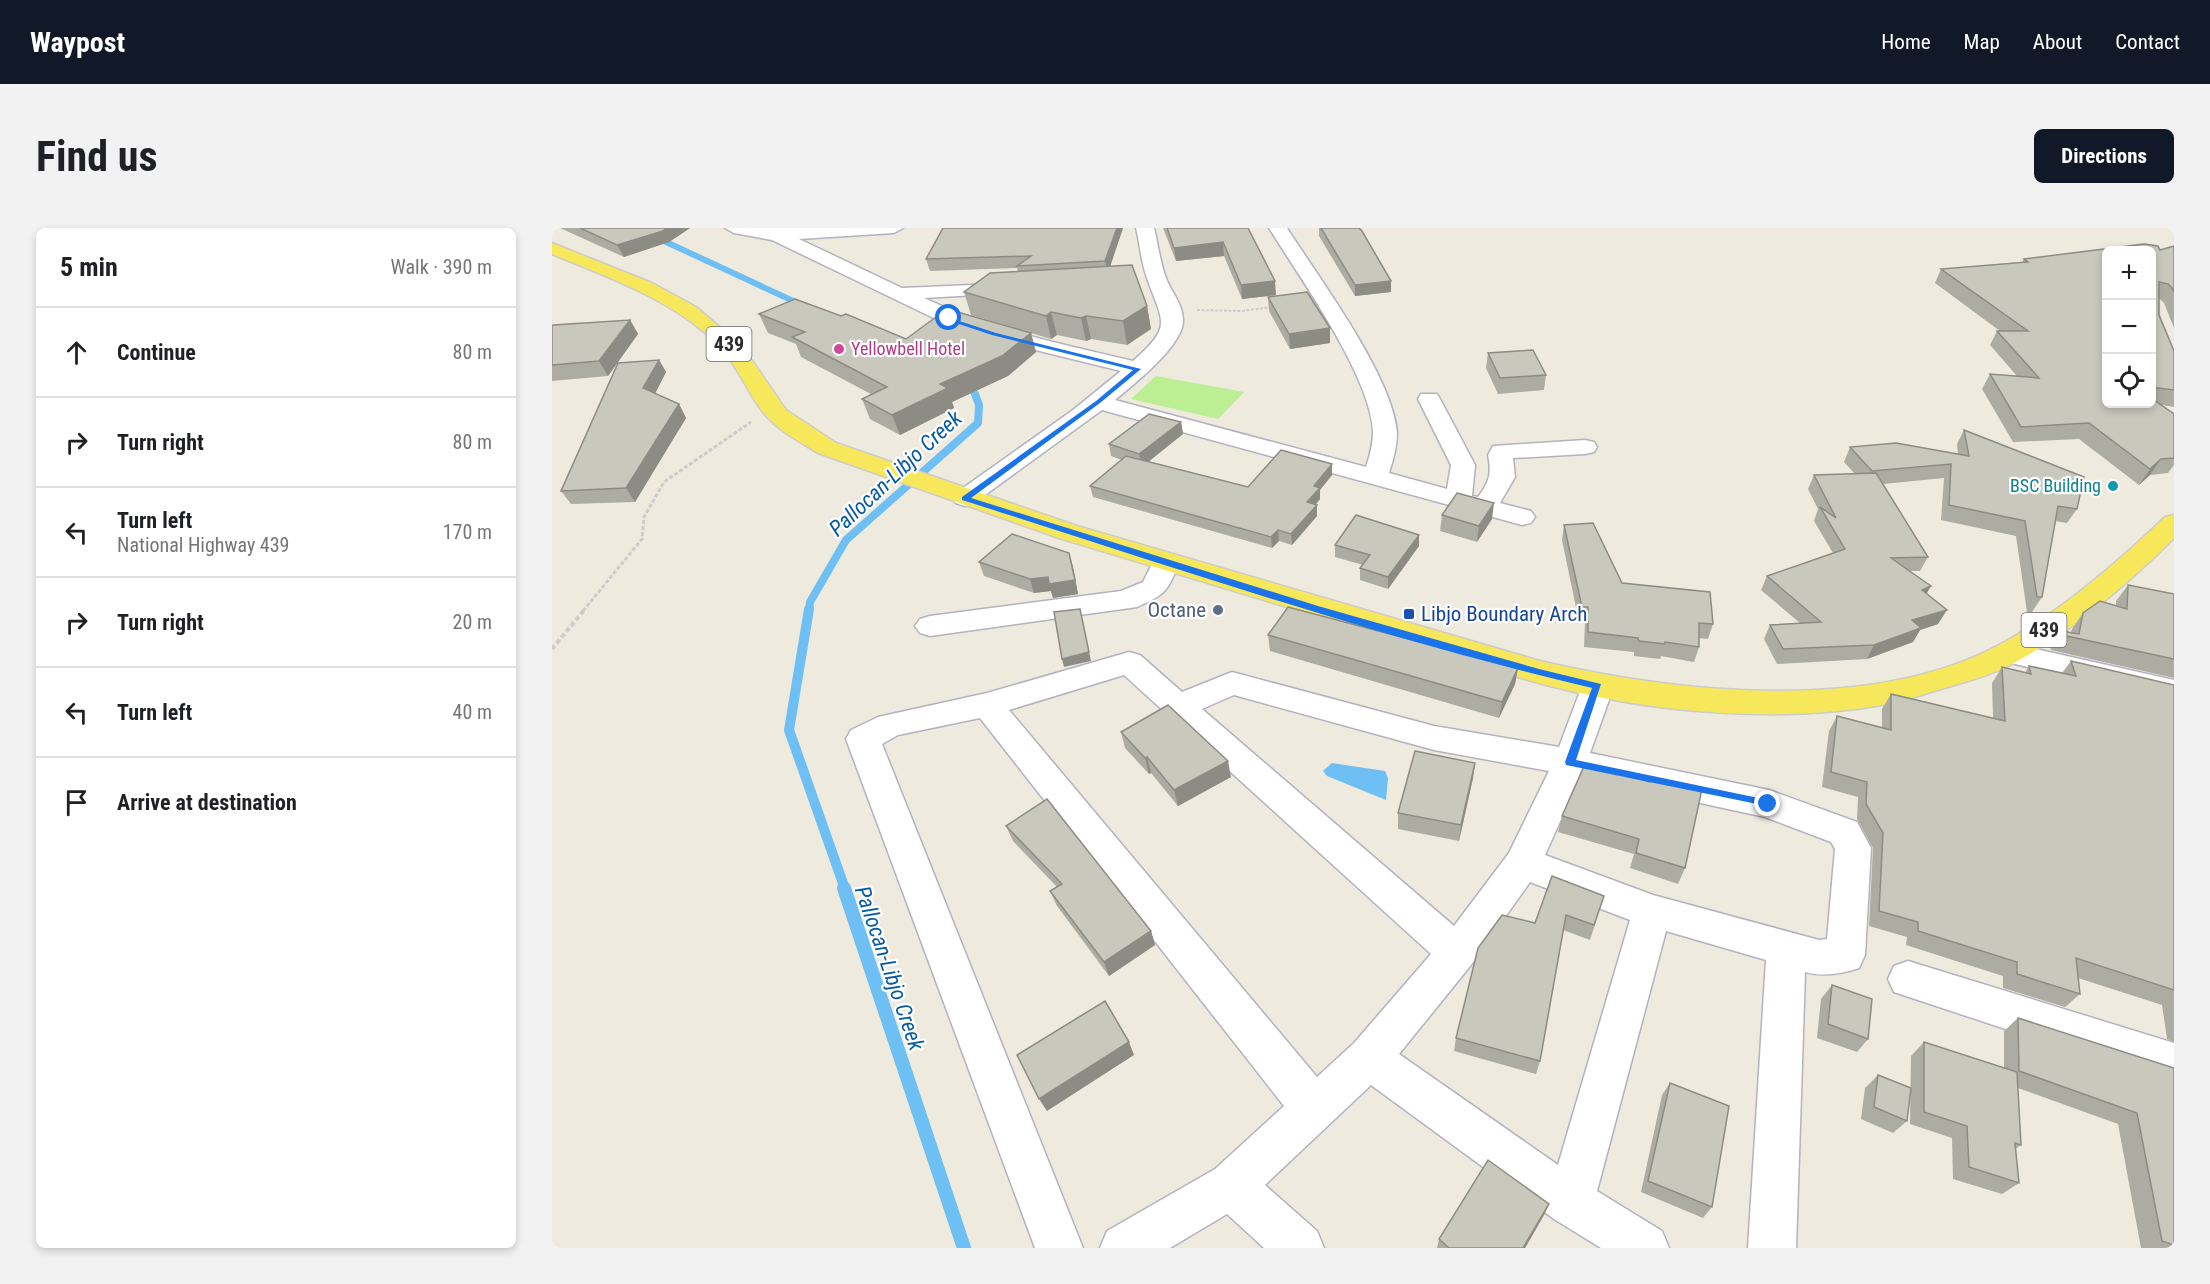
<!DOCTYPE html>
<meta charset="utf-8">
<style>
:root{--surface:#fff;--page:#f2f2f2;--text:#202124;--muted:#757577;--line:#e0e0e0;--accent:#111827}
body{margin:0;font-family:"Roboto Condensed",sans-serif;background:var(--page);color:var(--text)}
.controls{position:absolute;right:18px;top:18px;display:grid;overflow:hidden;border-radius:9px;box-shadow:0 3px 9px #0003}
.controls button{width:54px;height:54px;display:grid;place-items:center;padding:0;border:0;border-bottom:2px solid var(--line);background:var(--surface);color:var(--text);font:30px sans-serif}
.stop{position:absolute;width:18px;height:18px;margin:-14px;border:4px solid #1a73e8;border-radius:50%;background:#fff}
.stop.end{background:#1a73e8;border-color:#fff;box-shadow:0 2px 6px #0008}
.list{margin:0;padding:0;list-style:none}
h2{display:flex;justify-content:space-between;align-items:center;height:78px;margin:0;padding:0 24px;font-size:26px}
h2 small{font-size:20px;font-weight:400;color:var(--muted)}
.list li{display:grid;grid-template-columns:39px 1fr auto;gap:18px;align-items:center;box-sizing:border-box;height:90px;padding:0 24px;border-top:2px solid var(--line)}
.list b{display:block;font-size:22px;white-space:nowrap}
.list p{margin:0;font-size:20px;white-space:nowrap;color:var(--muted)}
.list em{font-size:20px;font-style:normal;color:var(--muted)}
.icon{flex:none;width:33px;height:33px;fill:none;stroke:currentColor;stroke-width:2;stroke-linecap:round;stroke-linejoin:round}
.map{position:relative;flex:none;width:1622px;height:1020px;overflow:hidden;border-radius:9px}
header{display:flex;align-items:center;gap:36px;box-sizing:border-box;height:84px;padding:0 30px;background:var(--accent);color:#fff}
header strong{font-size:28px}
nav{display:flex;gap:33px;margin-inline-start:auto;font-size:21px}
.intro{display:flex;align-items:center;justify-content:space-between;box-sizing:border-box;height:144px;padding:0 36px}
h1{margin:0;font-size:42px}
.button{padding:15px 27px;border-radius:9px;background:var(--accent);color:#fff;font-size:21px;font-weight:700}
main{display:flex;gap:36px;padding:0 36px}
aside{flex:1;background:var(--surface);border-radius:9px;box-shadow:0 3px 9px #0003}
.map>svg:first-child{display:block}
.pitch{fill:#bcef94}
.water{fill:#6dbff4}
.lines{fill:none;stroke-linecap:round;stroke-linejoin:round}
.stream-far3{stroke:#6dbff4;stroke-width:6}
.stream-far2{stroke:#6dbff4;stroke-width:8}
.stream-far1{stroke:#6dbff4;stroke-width:10}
.stream{stroke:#6dbff4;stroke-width:14}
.minor-casing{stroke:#b2b2c0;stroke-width:3}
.major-casing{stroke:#ccc;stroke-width:3}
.path-far2{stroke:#ccc;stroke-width:2;stroke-dasharray:3 1.5;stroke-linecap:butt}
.path-far1{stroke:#ccc;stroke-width:3;stroke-dasharray:4 2;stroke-linecap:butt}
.path{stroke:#ccc;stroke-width:4;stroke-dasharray:4.5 3;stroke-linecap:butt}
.minor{fill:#fff;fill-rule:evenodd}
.major{fill:#f7e85b;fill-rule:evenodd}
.wall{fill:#adaca3;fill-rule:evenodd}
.shaded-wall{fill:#8d8c84}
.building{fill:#c9c8bd;stroke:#8d8c84;stroke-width:1.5}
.route{fill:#1a73e8}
.hotel-dot{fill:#d1479c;stroke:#fff;stroke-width:2}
.culture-dot{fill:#0f9aa8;stroke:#fff;stroke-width:2}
.service-dot{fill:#5c6f8a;stroke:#fff;stroke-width:2}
.transit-dot{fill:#1a4fb4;stroke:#fff;stroke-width:2}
.labels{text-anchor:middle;stroke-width:4.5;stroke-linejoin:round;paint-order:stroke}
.far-hotel-label{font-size:18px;fill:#b23c85;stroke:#fff;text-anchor:start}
.far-culture-label{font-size:18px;fill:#0d838f;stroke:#fff;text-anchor:end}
.shield{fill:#fff;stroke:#6b6b6b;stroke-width:1.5}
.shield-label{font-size:20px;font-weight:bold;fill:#2c2c2c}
.service-label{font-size:21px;fill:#4e5e75;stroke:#fff;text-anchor:end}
.transit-label{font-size:21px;fill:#164399;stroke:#fff;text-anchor:start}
.water-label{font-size:22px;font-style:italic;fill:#075aa6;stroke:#fff}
</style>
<header>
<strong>Waypost</strong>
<nav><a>Home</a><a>Map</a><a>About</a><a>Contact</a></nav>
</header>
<div class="intro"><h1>Find us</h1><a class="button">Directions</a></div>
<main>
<aside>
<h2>5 min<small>Walk · 390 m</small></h2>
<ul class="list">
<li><svg class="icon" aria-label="ahead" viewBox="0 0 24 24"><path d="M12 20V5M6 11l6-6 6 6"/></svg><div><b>Continue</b></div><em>80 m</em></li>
<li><svg class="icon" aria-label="right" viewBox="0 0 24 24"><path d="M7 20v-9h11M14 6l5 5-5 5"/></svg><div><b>Turn right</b></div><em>80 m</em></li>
<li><svg class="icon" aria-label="left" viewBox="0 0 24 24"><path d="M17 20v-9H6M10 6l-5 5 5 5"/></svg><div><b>Turn left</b><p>National Highway 439</p></div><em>170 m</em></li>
<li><svg class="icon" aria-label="right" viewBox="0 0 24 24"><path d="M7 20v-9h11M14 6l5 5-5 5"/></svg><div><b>Turn right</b></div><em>20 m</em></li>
<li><svg class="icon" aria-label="left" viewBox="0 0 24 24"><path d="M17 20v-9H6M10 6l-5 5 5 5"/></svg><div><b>Turn left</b></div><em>40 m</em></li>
<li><svg class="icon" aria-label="arrive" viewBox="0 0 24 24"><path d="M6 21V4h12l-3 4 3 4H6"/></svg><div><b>Arrive at destination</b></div></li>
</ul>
</aside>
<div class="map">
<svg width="1622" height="1020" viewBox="0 0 1622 1020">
<rect width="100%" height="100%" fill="#eeeade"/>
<!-- pitch -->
<polygon class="pitch" points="604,148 692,164 666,191 579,171"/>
<!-- water -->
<polygon class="water" points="780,535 833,543 836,550 834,572 775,548 771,543"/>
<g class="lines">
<!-- stream-far3 -->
<g class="stream-far3">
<polyline points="84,0 252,78"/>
<polyline points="411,155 424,167"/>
</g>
<!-- stream-far2 -->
<polyline class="stream-far2" points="257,383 258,374 294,312 426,195 427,177 423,166"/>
<!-- stream-far1 -->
<polyline class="stream-far1" points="257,381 237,502 293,661"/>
<!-- stream -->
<polyline class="stream" points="292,660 412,1020"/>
<defs>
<g id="minor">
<path d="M173,0H351L342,5L247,11L350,60L466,55L469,59L466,63L459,65L372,70C439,102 510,116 581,133C622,97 610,94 595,50C589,34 588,16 584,0H602C606,16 608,34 614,50C619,64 631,76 631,92C632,117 581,157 563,172L814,239C818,227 821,216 821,203C818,147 748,50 717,0H735C766,49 841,148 845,205C845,219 841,232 837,245L895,261L899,237L866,171L869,166H885L888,171L923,237L920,268L926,269C937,255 940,245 936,227L941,218L1033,212L1042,214L1045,219L1042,224L1033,226L961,230L963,249L948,275L979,283L983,289L979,295L970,297L550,182L422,275L413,278L404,275L400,270L404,265L521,182L569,143L435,110L390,94L220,12L182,5Z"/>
<path d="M614,325L624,328L628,334C614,364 616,365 585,379L378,408L368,405L363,398L368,391L378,388L569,363L591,354L604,328Z"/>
<polygon points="1457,415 1622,452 1622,474 1446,432 1442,425 1446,418"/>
<path d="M577,424L588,427L630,464L680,444L882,498L1007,519L1030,458L1035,450L1046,447L1057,450L1062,458L1038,525L1217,562L1305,594L1319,620L1313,727L1307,740C1289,746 1272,749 1253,744L1244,1020H1196L1214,732L1114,703L1045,963L1110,1003L1117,1020H1049L1002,991L819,857L713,957L765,1003L772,1020H712L675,986L618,1020H548L555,1003L663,941L732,878L428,490L346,507L330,516L531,1020H483L294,511L299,502L326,489L435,465ZM572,447L879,726L802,815L765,849L457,482ZM682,467L882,522L997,543L957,625L902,698L650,481ZM1028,549L1213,589L1279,614L1283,621L1275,711L1267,712L1101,667L993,627ZM978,654L1078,692L1006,937L847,826L919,737Z"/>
<polygon points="1356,733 1622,815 1622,857 1342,764 1336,751 1342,738"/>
</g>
<path id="major" d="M0,15L100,55L144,79L190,118L234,182L284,215L525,298L988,433C1125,465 1318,486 1447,417C1506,386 1565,335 1613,289L1622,287V310C1578,354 1524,400 1469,431C1444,446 1416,453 1389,461C1371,466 1354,473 1336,476C1221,497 1088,484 976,452L507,310L266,225C247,213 226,203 211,184C195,164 186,138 168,119C123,72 59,51 0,26Z"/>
</defs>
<!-- minor casing -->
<use href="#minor" class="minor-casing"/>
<!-- major casing -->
<use href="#major" class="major-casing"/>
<!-- path-far2 -->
<polyline class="path-far2" points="645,82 690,83 721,79"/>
<!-- path-far1 -->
<polyline class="path-far1" points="31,383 90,311 92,289 112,254 199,194"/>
<!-- path -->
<polyline class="path" points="0,421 33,381"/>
<!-- minor -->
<use href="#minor" class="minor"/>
<!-- major -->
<use href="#major" class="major"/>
</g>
<!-- wall -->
<g class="wall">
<polygon points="8,0 138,0 117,14 72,29"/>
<polygon points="391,0 571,0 558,38 595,78 599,101 575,117 539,111 534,113 505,107 499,111 479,105 484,124 456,148 400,174 402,180 348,207 318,191 310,171 319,166 249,129 244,116 216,105 207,86 289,88 354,111 476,104 419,87 412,64 466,44 465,40 378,43 374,31"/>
<polygon points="611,0 696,0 724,67 690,71 672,28 624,33"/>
<polygon points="767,0 807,0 839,64 803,68 767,8"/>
<path d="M1622,18V100L1612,75L1607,70V87L1622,123V179L1610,177L1622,230V237L1616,245L1598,247L1587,257L1527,211L1461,214L1430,161L1438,146L1465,148L1438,117L1445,103H1448L1383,55L1389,41L1470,34L1472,31L1608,22ZM1599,22V176H1554Z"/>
<polygon points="716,69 778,115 738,121 717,83"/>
<polygon points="78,92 86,106 56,148 0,153 0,98"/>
<polygon points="936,125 994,147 992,162 946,166 934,140"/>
<polygon points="107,132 114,144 103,166 127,176 134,190 83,274 19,276 9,263"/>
<polygon points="629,194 631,206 596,233 696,259 780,236 780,247 768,262 768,271 764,276 765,288 740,317 727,313 720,320 541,269 538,258 570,232 559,228 557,216"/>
<polygon points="1412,202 1525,281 1515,295 1503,293 1490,369 1480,384 1475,384 1464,308 1389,292 1392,250 1331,256 1376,329 1368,343 1358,343 1375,366 1386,396 1368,402 1361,414 1315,431 1225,436 1212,411 1218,397 1248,395 1209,362 1215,348 1281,325 1262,293 1266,281 1256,261 1262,247 1303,246 1292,234 1298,219 1406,226 1405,216"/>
<polygon points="890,287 940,291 925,314 888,303"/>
<polygon points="1012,297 1070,355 1161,396 1156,411 1147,410 1147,419 1142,434 1109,428 1108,431 1082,428 1082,424 1032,419 1033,394 1027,394 1010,312"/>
<polygon points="867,307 867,318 836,361 808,352 808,340 811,337 783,329 783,317"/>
<polygon points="517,325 521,339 526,366 501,370 499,363 482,365 432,348 427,334"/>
<polygon points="1576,357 1622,366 1622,450 1499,422 1498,418 1509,403 1519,404 1520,401 1531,385 1564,378 1564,373"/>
<polygon points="716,407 966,440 963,456 947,490 718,423"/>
<polygon points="1519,433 1622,457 1622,814 1615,811 1610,777 1526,750 1528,766 1513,779 1451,760 1451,748 1354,717 1355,709 1317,698 1321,620 1305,591 1306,569 1270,559 1277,503 1285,488 1330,499 1330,481 1339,466 1441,490 1440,455 1450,439 1473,445 1477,438 1510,445"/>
<polygon points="569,504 679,549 626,578 599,545 597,546 573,520"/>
<polygon points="923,535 921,550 907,613 846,601 846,585"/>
<polygon points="1033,536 1133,640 1126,656 1078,640 1082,626 1006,604 1010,588"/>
<polygon points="454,598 599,703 603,717 557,748 505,678 498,663 505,659 461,613"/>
<polygon points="1052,668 1038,712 1011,702 988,833 984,846 902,823 904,810 983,695"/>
<polygon points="1280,757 1316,811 1305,824 1265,810 1269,771"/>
<polygon points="1466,790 1622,840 1622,1020 1589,1020 1566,896 1466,860 1469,917 1463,921 1467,955 1450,966 1401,951 1400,910 1358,896 1359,828 1372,814 1452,840 1452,803"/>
<polygon points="1326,847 1355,893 1341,905 1309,891 1313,860"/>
<polygon points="1118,855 1160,979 1151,990 1089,964 1110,867"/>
<polygon points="997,976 992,987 973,1020 885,1020 887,1011"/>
</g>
<!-- shaded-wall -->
<g class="shaded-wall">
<polygon points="115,0 138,0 117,14 72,29 65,17"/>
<polygon points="565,0 571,0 556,45 553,33"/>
<polygon points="671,14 672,28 624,33 622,20"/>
<polygon points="723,53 724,67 690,71 689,57"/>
<polygon points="839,53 839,64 803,68 803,57"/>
<polygon points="595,78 599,101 575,117 571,93"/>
<polygon points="499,84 505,107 499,111 494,88"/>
<polygon points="534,88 539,111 534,113 529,90"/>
<polygon points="78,92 86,106 56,148 47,133"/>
<polygon points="778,100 778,115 738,121 737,106"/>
<polygon points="479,105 484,124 456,148 400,174 402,180 348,207 340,187 388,156"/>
<polygon points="107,132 114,144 99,173 91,160"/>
<polygon points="127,176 134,190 83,274 74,260"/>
<polygon points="629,194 631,206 590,239 587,226"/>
<polygon points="1609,231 1598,247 1587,257 1598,241"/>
<polygon points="780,236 780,247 768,262 768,271 756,286 755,274 762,258"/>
<polygon points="942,275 940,291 925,314 927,298"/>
<polygon points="765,277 765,288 740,317 739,306"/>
<polygon points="726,302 727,313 720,320 719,309"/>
<polygon points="867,307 867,318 836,361 836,349"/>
<polygon points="517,325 521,339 526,366 501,370 499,363 482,365 478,351 496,349"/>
<polygon points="1379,358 1371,372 1370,362"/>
<polygon points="528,381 539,433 512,439 510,431"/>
<polygon points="1395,382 1386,396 1368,402 1361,414 1315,431 1322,417 1360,392"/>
<polygon points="966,440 963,456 947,490 950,474"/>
<polygon points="595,529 599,545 597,546 593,530"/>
<polygon points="676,533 679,549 626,578 622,562"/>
<polygon points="923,535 921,550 907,613 909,597"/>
<polygon points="599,703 603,717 557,748 552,734"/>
<polygon points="577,814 582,827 495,883 487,871"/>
<polygon points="997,976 992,987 973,1020 971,1020"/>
</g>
<!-- building -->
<g class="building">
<polygon points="28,0 115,0 111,3 65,17"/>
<polygon points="391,0 565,0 553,33 465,38 479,28 374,31"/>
<polygon points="615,0 696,0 723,53 689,57 671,14 622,20"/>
<polygon points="769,0 807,0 810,3 839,53 803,57"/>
<polygon points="1592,16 1606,18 1608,22 1622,18 1622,64 1620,60 1616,56 1607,54 1607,87 1622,123 1622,162 1599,159 1599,22 1554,22 1554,176 1599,176 1599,170 1622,186 1622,230 1609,231 1598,241 1537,195 1469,199 1438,146 1487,150 1445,103 1476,103 1389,41 1476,34 1472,31"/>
<polygon points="580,37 595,78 571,93 534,88 529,90 499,84 494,88 412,64 438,45"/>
<polygon points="755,64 778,100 737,106 716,69"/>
<polygon points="243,71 289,88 294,86 354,111 395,81 479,105 450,128 388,156 396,160 340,187 310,171 335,159 240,109 253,104 207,86"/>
<polygon points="78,92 47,133 0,137 0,98 1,97"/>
<polygon points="981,122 994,147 948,150 936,125"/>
<polygon points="107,132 91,160 127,176 74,260 9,263 66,135"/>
<polygon points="597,186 629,194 587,226 557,216"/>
<polygon points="1412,202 1532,249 1525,281 1506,278 1490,369 1485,369 1473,293 1397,277 1399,236 1320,243 1298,219 1344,215 1417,228"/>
<polygon points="729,222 780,236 762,258 768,260 755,274 765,277 739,306 726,302 719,309 538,258 574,228 696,259"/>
<polygon points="1324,245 1376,329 1339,330 1379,358 1370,362 1395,382 1360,392 1369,400 1322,417 1231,421 1218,397 1269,394 1215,348 1293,321 1268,279 1284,290 1262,247"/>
<polygon points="905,265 942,275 927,298 890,287"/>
<polygon points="804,287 867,307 836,349 808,340 818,327 783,317"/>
<polygon points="1041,295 1070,355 1158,364 1161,396 1147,395 1147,419 1113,414 1113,416 1087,413 1086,410 1036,404 1036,379 1030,379 1012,297"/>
<polygon points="460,306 517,325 523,352 497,356 496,349 478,351 427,334"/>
<polygon points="1576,357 1622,366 1622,431 1510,407 1509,403 1527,406 1531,385 1548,373 1575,381"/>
<polygon points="736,379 966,440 950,474 716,407"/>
<polygon points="528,381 537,424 510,431 502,384"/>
<polygon points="1519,433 1622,457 1622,762 1524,730 1528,766 1465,746 1465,734 1366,703 1366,694 1327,683 1331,605 1314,576 1315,554 1279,544 1285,488 1339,502 1339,466 1453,493 1450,439 1479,446 1477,438 1524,448"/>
<polygon points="616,477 676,533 622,562 595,529 593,530 569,504"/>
<polygon points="863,523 923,535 909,597 846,585"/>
<polygon points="1033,536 1098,554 1099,550 1150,561 1133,640 1084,625 1087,611 1010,588"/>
<polygon points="495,571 599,703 552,734 498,663 510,656 454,598"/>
<polygon points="1000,648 1052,668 1042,697 1014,687 988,833 904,810 926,720 950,687 983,695"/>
<polygon points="1280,757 1320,771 1316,811 1276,796"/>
<polygon points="553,773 577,814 487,871 465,827"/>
<polygon points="1466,790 1622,840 1622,1017 1610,1013 1585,885 1467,843"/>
<polygon points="1372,814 1465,844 1469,917 1463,915 1467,955 1417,939 1415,898 1372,884"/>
<polygon points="1326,847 1359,860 1355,893 1322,879"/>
<polygon points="1118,855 1177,878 1160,979 1096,953"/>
<polygon points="936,932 997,976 971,1020 897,1020 887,1011"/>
</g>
<!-- route -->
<path class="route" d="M395,89L444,105L589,141L548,175L419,270L766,378L987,441L1049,456L1024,532L1216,572L1220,573V579L1014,537L1013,534L1040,460C827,410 619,338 410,272V269L544,173L581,142L440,107L395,92Z"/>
<!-- markers -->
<circle class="hotel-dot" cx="287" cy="121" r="6"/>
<circle class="culture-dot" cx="1561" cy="258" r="6"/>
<circle class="service-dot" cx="666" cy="382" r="6"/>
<rect class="transit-dot" x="851" y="380" width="12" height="12" rx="3"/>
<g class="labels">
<!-- far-hotel labels -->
<g class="far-hotel-label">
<text x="299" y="127">Yellowbell Hotel</text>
</g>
<!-- far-culture labels -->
<g class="far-culture-label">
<text x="1549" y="264">BSC Building</text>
</g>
<!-- shield labels -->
<g class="shield">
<rect x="154.5" y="99" width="45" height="34" rx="4.5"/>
<rect x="1469.5" y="385" width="45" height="34" rx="4.5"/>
</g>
<g class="shield-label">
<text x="177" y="123">439</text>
<text x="1492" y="409">439</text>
</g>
<!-- service labels -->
<g class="service-label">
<text x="654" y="389">Octane</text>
</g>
<!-- transit labels -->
<g class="transit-label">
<text x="869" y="393">Libjo Boundary Arch</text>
</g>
<!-- water labels -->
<g class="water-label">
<text transform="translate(343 245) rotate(-43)" y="8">Pallocan-Libjo Creek</text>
<text transform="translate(338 740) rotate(71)" y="8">Pallocan-Libjo Creek</text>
</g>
</g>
</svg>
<div class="controls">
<button>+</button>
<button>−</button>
<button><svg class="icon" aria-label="locate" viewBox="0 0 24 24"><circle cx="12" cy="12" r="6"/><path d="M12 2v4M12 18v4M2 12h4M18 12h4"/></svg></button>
</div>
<div class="stop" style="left:397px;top:90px"></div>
<div class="stop end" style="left:1216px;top:576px"></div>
</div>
</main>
